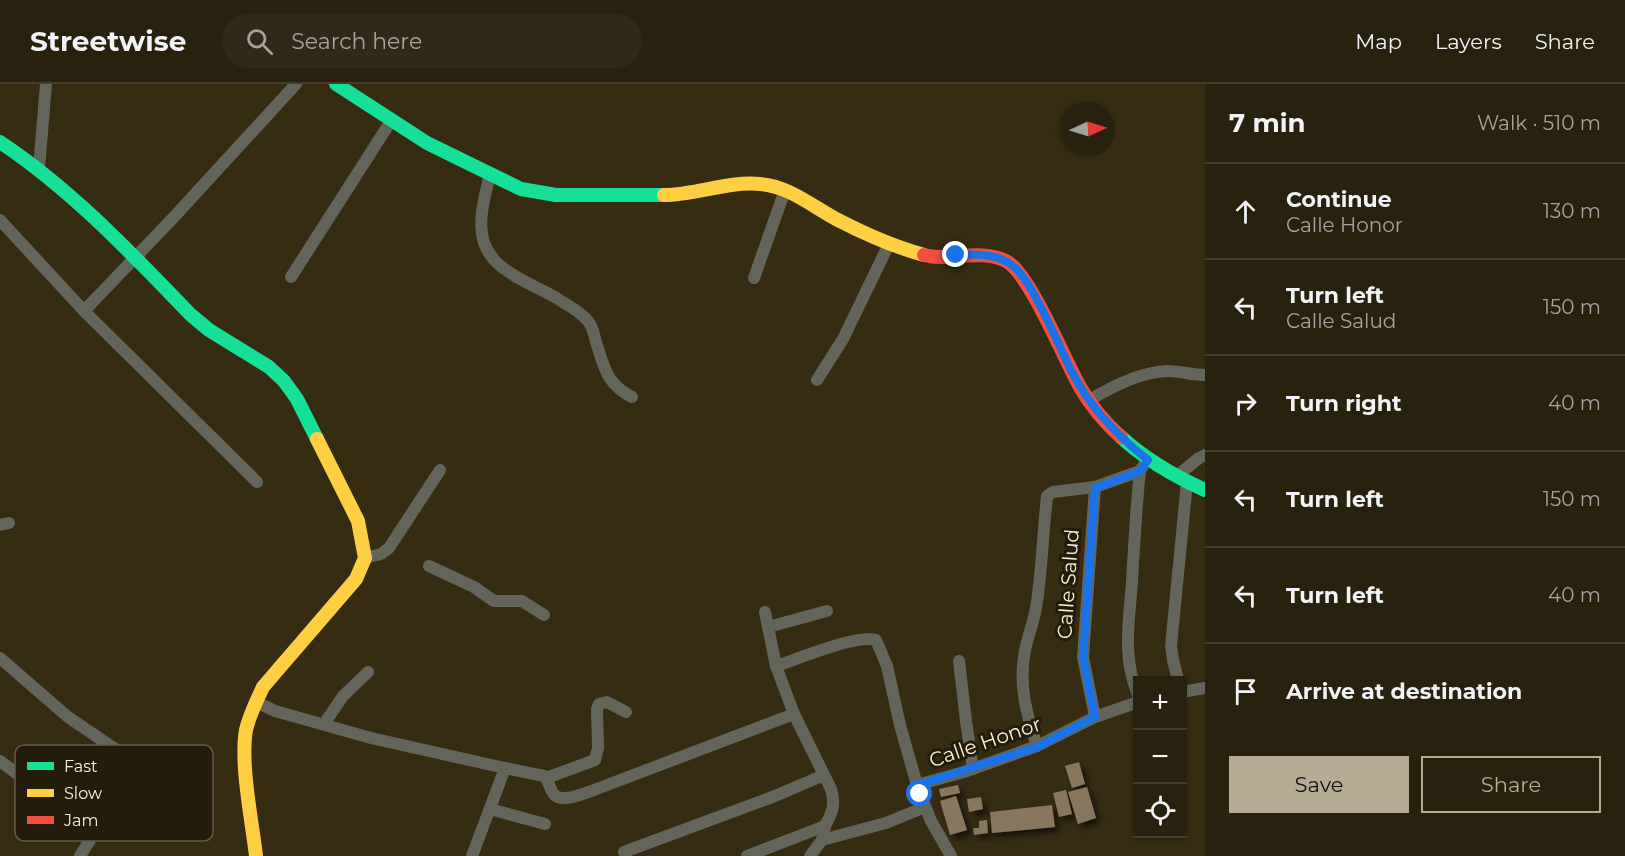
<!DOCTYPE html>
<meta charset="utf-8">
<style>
:root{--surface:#28210e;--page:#302917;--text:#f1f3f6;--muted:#a5a39e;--line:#443e2e;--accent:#b5ab93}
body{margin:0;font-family:Montserrat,sans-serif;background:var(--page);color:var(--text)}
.controls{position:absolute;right:18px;bottom:18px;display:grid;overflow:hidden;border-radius:0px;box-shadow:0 2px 4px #0004}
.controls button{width:54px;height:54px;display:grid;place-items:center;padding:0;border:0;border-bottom:2px solid var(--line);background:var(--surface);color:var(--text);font:30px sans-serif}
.compass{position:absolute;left:1061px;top:18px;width:54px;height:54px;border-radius:50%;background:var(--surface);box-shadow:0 2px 4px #0004;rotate:86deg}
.stop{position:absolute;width:18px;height:18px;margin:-14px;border:4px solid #1a73e8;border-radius:50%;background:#fff}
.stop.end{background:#1a73e8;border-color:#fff;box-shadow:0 2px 6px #0008}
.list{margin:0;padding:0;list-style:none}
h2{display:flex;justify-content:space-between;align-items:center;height:78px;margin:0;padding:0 24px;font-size:26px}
h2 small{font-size:20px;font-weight:400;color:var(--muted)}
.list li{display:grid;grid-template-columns:39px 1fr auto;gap:18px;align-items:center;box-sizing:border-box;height:96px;padding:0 24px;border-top:2px solid var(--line)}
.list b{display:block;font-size:22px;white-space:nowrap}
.list p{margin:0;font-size:20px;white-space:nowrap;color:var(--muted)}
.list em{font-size:20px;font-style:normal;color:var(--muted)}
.actions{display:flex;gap:12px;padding:18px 24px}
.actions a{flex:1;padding:14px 0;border:2px solid var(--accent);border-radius:0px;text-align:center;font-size:21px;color:var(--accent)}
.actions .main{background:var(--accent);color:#111}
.icon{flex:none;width:33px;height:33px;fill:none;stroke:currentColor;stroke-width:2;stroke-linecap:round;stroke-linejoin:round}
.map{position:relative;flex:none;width:1205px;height:772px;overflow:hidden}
header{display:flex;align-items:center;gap:36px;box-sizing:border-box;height:84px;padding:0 30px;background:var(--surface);border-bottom:2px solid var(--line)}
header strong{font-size:28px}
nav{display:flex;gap:33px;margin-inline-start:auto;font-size:21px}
.search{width:420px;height:54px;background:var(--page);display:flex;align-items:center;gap:15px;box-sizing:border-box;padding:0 21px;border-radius:33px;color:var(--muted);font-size:22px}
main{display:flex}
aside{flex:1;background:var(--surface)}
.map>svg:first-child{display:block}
.building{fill:#89775d;filter:url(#shadow)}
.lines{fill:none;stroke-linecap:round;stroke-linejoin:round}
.street{stroke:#63655a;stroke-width:12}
.fast{stroke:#16e098;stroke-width:14}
.slow{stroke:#ffcf43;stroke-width:14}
.jam{stroke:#f24e42;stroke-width:14}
.route{stroke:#1a73e8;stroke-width:8}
.labels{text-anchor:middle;stroke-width:6;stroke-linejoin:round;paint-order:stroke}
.street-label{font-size:20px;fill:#faf0d9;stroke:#231c0a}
.key{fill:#231c0a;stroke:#645c48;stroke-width:1.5}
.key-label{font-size:16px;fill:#faf0d9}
</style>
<header>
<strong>Streetwise</strong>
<div class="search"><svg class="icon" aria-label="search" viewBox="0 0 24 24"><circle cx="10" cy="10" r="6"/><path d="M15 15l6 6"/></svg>Search here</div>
<nav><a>Map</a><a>Layers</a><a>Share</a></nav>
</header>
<main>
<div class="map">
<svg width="1205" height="772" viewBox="0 0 1205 772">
<defs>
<filter id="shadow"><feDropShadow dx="4.5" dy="4.5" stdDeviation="3" flood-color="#0009"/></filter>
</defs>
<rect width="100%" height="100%" fill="#352c12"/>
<!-- building -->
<g class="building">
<polygon points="1079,678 1085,700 1072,704 1065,682"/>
<polygon points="958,701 960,709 941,713 939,705"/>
<polygon points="1087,703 1096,734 1078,740 1068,708"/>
<polygon points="1066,706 1072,730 1059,733 1053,709"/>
<polygon points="956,712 967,746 950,751 940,717"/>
<polygon points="981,713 983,725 969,728 967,715"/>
<polygon points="1052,721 1055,743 992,749 990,728"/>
<polygon points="987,736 988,749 974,751 973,744 979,744 979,737"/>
</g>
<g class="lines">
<!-- street -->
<g class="street">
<polyline points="39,85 46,0"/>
<path d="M490,90C486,108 479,130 482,149C486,187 531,198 558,215C569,222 580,227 588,237C593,243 594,251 596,258C604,283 607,301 632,313"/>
<polyline points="0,136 84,227 173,134 296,0"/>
<polyline points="291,193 391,37"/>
<polyline points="754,194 785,106"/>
<polyline points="84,227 257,398"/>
<polyline points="817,296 843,255 889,160"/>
<path d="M1088,317C1111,303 1140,288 1167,287C1180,287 1192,291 1205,291"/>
<polyline points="1177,392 1199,374 1205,371"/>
<polyline points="1095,403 1083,573 1095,633"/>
<polyline points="0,441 9,439"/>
<polyline points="365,474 381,470 389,464 440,386"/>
<polyline points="429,482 474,503 494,517 522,517 544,531"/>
<path d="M765,528L776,582L794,630L831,705C836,721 832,729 825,742"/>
<polyline points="768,543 827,527"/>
<polyline points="0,574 68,633 121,669 135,686 137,692 136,698 95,748 80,772"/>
<polyline points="959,577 966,637 973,685"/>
<path d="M776,582C798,575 856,550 876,556L887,582L900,641L917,701"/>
<polyline points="1178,596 1173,576 1171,562 1187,398"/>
<polyline points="1182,608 1205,604"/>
<path d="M1138,611C1122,572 1129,539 1132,498C1134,461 1136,424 1140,387L1143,382"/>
<polyline points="256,618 275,627 371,654 505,684 472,772"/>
<polyline points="324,640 343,612 368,588"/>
<path d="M1037,662C1027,632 1018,600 1025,567C1028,551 1035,535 1037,518C1042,483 1043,448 1047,412L1053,408L1095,403L1140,387"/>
<polyline points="0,677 95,748"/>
<path d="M505,684L544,692C549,697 549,703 553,709C560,721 584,709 594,706L794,630"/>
<polyline points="546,694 595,676 598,664 597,625 599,620 607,618 626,628"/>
<polyline points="490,725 545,740"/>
<polyline points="624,768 775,712 824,691"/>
<polyline points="747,772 825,742 822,756 886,739 925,723"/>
<polyline points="810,772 822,756"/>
<polyline points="951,772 931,737 917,701 964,688 1037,662 1095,633 1138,618"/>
</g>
<!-- fast -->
<g class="fast">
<polyline points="336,0 427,59 521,105 556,111 664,111"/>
<path d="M0,58C72,106 131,169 191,231L209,246L269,283L284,297L297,315L317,355"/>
<path d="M1121,353C1146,376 1174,392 1205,406"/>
</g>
<!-- slow -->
<g class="slow">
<path d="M664,111C696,111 727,97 760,100C789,102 813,123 838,136C865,150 895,163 924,171"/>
<path d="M256,772C252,737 240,679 246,646C249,632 257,616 263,603L356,495L365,474L358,437L317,355"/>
</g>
<!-- jam -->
<path class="jam" d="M924,171C950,178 979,164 1006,177C1029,188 1065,277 1080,303C1091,322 1105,339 1121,353"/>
</g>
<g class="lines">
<!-- route -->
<path class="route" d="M920,710L917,701L1037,663L1095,633L1083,573L1095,404L1140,387L1148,376C1116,351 1089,322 1071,286C1058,260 1033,198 1013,182C997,169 975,170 956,171"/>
</g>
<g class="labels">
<!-- street labels -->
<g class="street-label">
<text transform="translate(1068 500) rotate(-86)" y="7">Calle Salud</text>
<text transform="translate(985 658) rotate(-19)" y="7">Calle Honor</text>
</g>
</g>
<!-- legend -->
<rect x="15" y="661" width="198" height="96" rx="9" class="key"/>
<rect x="27" y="678" width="27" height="8" fill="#16e098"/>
<rect x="27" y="705" width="27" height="8" fill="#ffcf43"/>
<rect x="27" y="732" width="27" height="8" fill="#f24e42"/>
<g class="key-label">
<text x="64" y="688">Fast</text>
<text x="64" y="715">Slow</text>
<text x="64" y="742">Jam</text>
</g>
</svg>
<div class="controls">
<button>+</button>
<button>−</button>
<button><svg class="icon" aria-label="locate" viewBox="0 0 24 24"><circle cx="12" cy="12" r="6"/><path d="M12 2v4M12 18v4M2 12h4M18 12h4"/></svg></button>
</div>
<svg class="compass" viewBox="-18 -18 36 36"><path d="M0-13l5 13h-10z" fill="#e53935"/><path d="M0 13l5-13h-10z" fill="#a5a39e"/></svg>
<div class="stop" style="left:920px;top:710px"></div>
<div class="stop end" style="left:956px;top:171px"></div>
</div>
<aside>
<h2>7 min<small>Walk · 510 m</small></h2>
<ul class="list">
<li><svg class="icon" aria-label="ahead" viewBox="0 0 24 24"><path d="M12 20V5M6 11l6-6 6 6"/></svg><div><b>Continue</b><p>Calle Honor</p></div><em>130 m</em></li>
<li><svg class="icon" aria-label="left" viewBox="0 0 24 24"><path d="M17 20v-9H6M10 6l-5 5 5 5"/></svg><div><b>Turn left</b><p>Calle Salud</p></div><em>150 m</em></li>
<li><svg class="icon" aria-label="right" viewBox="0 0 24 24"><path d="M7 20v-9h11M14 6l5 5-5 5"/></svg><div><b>Turn right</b></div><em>40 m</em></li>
<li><svg class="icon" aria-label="left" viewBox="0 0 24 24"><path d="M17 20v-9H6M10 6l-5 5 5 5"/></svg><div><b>Turn left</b></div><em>150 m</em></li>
<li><svg class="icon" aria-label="left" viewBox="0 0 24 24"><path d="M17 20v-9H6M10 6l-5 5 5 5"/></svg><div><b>Turn left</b></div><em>40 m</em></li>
<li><svg class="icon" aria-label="arrive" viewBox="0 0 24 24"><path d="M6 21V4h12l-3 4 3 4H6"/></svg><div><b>Arrive at destination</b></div></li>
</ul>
<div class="actions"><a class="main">Save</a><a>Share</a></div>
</aside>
</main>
